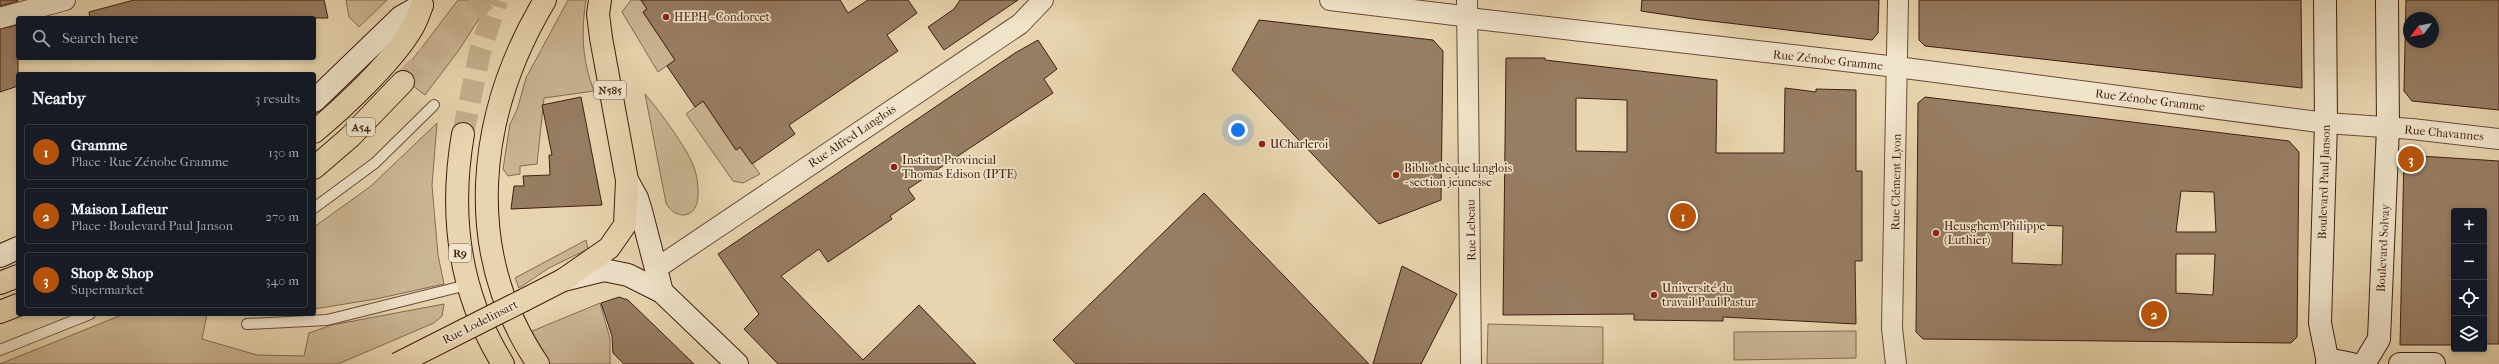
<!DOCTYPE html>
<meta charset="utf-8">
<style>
:root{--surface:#171b24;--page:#20242c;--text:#f1f3f6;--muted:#9ea1a6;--line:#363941;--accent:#b45309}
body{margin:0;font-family:"IM FELL French Canon",serif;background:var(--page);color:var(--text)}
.controls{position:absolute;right:12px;bottom:12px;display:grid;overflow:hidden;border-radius:4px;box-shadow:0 2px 6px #0003}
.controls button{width:36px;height:36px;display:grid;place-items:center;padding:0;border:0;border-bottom:1px solid var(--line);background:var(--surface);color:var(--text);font:20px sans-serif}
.compass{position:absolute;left:2403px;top:12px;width:36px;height:36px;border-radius:50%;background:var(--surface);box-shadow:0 2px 6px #0003;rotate:238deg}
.you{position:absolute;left:1238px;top:130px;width:14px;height:14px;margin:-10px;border:3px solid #fff;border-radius:50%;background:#1a73e8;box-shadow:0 0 0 6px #1a73e833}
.badge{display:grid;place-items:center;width:26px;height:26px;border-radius:50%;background:var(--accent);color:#fff;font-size:13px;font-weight:700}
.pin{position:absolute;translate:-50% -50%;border:2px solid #fff;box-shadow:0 1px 4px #0006}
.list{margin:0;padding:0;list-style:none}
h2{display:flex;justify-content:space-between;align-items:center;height:52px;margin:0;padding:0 16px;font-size:17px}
h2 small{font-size:13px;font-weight:400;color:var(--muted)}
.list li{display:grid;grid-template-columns:26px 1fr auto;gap:12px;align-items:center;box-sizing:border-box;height:56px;margin:0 8px 8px;padding:0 8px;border:1px solid var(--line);border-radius:4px}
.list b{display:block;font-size:15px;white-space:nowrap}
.list p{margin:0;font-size:13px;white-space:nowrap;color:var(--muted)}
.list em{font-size:13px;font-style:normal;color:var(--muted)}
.icon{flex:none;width:22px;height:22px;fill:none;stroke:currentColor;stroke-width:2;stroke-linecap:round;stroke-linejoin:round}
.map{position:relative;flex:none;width:2499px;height:364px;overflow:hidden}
.search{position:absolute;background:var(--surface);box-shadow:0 2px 6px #0003;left:16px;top:16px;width:300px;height:44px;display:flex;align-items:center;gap:10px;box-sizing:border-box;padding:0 14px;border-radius:4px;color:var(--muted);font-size:15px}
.panel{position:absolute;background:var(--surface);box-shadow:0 2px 6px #0003;left:16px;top:72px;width:300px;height:244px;border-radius:4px}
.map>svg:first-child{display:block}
.green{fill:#cbb694;stroke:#866a52}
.building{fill:#977d63;stroke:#401d10;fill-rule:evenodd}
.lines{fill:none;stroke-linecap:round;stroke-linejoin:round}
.highway-tunnel{stroke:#c6b08f;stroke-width:22;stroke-dasharray:22 11;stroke-linecap:butt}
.lane-casing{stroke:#6a4b38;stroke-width:12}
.street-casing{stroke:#6a4b38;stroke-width:22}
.secondary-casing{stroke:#401d10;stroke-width:24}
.primary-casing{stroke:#401d10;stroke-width:24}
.highway-casing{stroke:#401d10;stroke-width:24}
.lane{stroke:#f0e4cb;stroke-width:10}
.street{stroke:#f0e4cb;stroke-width:20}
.secondary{stroke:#f0e4cb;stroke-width:22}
.primary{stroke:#e8d5af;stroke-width:22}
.highway{stroke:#e8d5af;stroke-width:22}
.primary-bridge-casing{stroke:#401d10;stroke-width:24;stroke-linecap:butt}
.primary-bridge{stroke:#e8d5af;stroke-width:22}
.poi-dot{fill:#8f2418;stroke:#f0e4cb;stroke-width:1.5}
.labels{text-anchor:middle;stroke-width:3.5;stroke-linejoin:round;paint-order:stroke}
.shield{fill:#f0e4cb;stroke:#755948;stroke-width:1}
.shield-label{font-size:11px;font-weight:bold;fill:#401d10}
.poi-label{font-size:12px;fill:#401d10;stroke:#f0e4cb;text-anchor:start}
.street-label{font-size:12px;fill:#401d10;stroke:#f0e4cb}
</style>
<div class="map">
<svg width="2499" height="364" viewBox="0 0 2499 364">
<rect width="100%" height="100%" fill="#e8d5af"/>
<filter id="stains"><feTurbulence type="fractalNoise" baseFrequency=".005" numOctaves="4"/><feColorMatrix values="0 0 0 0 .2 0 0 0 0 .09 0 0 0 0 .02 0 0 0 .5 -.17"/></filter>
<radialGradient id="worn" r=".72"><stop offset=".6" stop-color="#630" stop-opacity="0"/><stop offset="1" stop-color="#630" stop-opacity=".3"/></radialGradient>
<!-- green -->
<g class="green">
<polygon points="346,0 387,0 359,27 349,17"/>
<polygon points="458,0 491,0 459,50 425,95 400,76"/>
<path d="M568,0H586C581,32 582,60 594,91L544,98L537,164L520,166V174L508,176L503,169L510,124L517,110L526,78Z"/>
<polygon points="631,0 641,0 647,9 643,12 675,60 658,72 622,12"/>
<path d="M645,94C658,109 693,155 696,174C698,183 700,200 695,208C687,221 671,214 666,203Z"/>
<polygon points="703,101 736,150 740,147 760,174 743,183 733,181 686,114"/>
<polygon points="437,123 432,185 438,255 444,284 376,299 314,309 314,227 371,186"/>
<polygon points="586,240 588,249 549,268 519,288 515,278"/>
<polygon points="600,303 610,339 610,364 549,364 530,332"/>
<polygon points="444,304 442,316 434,323 338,364 0,364 124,314 207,314 202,339 257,355 304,356 309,333 332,325"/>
<polygon points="1488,324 1603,327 1603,364 1487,364"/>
<polygon points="1856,331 1856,358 1734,360 1734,332"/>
</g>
<!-- building -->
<g class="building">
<polygon points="0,0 18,0 18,1 0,6"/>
<polygon points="134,0 324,0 328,18 90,18 89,12"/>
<polygon points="641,0 840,0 848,13 868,0 908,0 917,13 887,35 898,51 789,125 795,134 752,164 740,147 736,150 703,101 695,107 667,66 675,60 643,12 647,9"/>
<polygon points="960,0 1018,0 944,50 928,27 954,9"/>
<polygon points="1642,0 1879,0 1878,33 1872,40 1694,19 1641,11"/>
<polygon points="1919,0 2301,0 2302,88 1925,46 1919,40"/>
<path d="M2406,0H2499V110L2412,101L2404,91ZM2409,18H2433V42H2409Z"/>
<polygon points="1259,20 1433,40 1443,51 1441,200 1379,224 1232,70"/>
<polygon points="18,25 18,86 0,92 0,29"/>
<polygon points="1038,40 1057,69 1044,79 1053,93 908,189 915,199 890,216 892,219 828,262 819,249 781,276 863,360 919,305 976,364 778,364 744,329 759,314 718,254 1015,53"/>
<path d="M1506,58H1545V60L1717,80L1716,153H1784L1785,88L1816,92V89L1856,90V171H1862V261H1855L1856,324L1723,317V321L1634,320V314L1503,315ZM1576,98L1627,100V152L1576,151Z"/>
<polygon points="581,97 602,205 511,209 514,186 524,186 523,176 550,175 549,155 552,155 542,105"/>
<path d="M1925,97L2289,141L2299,152L2297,337L2291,343L1923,339L1916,332L1918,103ZM2181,191L2214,192L2216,232H2176ZM2013,224L2063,226L2062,265L2012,263ZM2176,254H2215L2213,295L2176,293Z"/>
<polygon points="2404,155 2499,161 2499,344 2484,344 2484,211 2454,211 2454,345 2400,345"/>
<polygon points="1204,193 1369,364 1076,364 1053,340"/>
<polygon points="1402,266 1457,294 1421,364 1373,364"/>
<polygon points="619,297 628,300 694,364 624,364 613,353 612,336 601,303"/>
</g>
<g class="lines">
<!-- highway-tunnel -->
<g class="highway-tunnel">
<polyline points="403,82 485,0"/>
<polyline points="463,134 480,52 497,0"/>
</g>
<defs>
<g id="lane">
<polyline points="314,208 375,163 434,105"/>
<polyline points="247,324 327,320 467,285"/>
<polyline points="0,350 90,314"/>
</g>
<g id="street">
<polyline points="1330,0 1463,16 1468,18 1897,67 2326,123 2412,129 2499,139"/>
<polyline points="1467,0 1471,364"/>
<polyline points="0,18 65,0"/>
<polyline points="657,268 1020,24 1043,0"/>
<polyline points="1896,364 1892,328 1898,0"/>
</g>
<g id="secondary">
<polyline points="2325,0 2326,123 2320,323 2328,363"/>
<polyline points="314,101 401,17 422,5"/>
<polyline points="627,180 637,198 641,211 662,292 737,364"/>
<polyline points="0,256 18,248"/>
<polyline points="563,280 604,270 628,275 662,292"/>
<polyline points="2327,364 2337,361 2352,364"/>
<polyline points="2364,364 2379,339 2388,128 2387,0"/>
<polyline points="2400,364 2434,364"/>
</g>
<polyline id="primary" points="524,300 563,280 609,248 625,225 627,180 601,38 598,14 600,0"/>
<g id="highway">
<path d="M314,132C344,107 391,63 411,30C416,23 419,13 422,5"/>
<path d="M463,134C449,215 459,293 503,364"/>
<polyline points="314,168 350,137 403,82"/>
<polyline points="0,283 18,276"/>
<polyline points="0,312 18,305"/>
<path d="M538,364C461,250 477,114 545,0"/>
</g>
</defs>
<!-- lane casing -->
<use href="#lane" class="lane-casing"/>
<!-- street casing -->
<use href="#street" class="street-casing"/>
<!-- secondary casing -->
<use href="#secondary" class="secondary-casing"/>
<!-- primary casing -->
<use href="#primary" class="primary-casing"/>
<!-- highway casing -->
<use href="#highway" class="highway-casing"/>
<!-- lane -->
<use href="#lane" class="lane"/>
<!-- street -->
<use href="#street" class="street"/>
<!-- secondary -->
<use href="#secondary" class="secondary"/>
<!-- primary -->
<use href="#primary" class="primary"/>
<!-- highway -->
<use href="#highway" class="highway"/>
<defs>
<polyline id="primary-bridge" points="397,364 524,300"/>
</defs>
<!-- primary-bridge casing -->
<use href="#primary-bridge" class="primary-bridge-casing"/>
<!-- primary-bridge -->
<use href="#primary-bridge" class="primary-bridge"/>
</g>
<!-- markers -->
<g class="poi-dot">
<circle cx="666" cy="17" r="4"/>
<circle cx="1262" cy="144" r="4"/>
<circle cx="894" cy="167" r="4"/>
<circle cx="1396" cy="175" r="4"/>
<circle cx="1936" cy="233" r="4"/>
<circle cx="1654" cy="295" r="4"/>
</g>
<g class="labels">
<!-- shield labels -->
<g class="shield">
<rect x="594" y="81" width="32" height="18" rx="3"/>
<rect x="347" y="118" width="28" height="18" rx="3"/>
<rect x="449" y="244" width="22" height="18" rx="3"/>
</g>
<g class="shield-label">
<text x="610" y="94">N585</text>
<text x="361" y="131">A54</text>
<text x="460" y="257">R9</text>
</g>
<!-- poi labels -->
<g class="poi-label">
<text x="674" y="21">HEPH - Condorcet</text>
<text x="1270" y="148">UCharleroi</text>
<text x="902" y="164">Institut Provincial<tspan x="902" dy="14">Thomas Edison (IPTE)</tspan></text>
<text x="1404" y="172">Bibliothèque langlois<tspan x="1404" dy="14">- section jeunesse</tspan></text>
<text x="1944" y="230">Heusghem Philippe<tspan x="1944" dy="14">(Luthier)</tspan></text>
<text x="1662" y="292">Université du<tspan x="1662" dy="14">travail Paul Pastur</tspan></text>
</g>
<!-- street labels -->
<g class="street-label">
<text transform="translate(1828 60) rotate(6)" y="4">Rue Zénobe Gramme</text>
<text transform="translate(2150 100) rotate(7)" y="4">Rue Zénobe Gramme</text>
<text transform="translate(2444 133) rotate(5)" y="4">Rue Chavannes</text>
<text transform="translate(852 136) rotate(-34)" y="4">Rue Alfred Langlois</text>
<text transform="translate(1896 182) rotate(-89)" y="4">Rue Clément Lyon</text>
<text transform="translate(2324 182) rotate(-88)" y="4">Boulevard Paul Janson</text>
<text transform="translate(1471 230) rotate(-91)" y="4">Rue Lebeau</text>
<text transform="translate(2383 248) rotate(-87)" y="4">Boulevard Solvay</text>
<text transform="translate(480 322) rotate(-27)" y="4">Rue Lodelinsart</text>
</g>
</g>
<rect width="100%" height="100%" filter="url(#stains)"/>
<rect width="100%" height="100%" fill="url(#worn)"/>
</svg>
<div class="controls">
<button>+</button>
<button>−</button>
<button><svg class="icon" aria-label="locate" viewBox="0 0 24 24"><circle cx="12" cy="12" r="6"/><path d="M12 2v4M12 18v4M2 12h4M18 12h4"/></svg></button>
<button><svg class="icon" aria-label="layers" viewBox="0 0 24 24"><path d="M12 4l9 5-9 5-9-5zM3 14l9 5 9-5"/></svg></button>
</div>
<svg class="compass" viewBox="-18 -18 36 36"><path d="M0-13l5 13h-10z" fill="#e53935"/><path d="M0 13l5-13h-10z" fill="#9ea1a6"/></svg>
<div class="you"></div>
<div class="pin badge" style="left:1683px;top:216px">1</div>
<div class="pin badge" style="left:2154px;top:314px">2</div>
<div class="pin badge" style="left:2411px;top:159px">3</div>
<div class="search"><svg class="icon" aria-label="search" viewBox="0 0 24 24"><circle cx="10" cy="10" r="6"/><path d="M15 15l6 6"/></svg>Search here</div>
<section class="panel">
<h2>Nearby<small>3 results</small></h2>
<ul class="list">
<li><span class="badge">1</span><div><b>Gramme</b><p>Place · Rue Zénobe Gramme</p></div><em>130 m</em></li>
<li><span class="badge">2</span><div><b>Maison Lafleur</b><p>Place · Boulevard Paul Janson</p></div><em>270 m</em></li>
<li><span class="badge">3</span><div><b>Shop &amp; Shop</b><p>Supermarket</p></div><em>340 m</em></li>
</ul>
</section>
</div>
